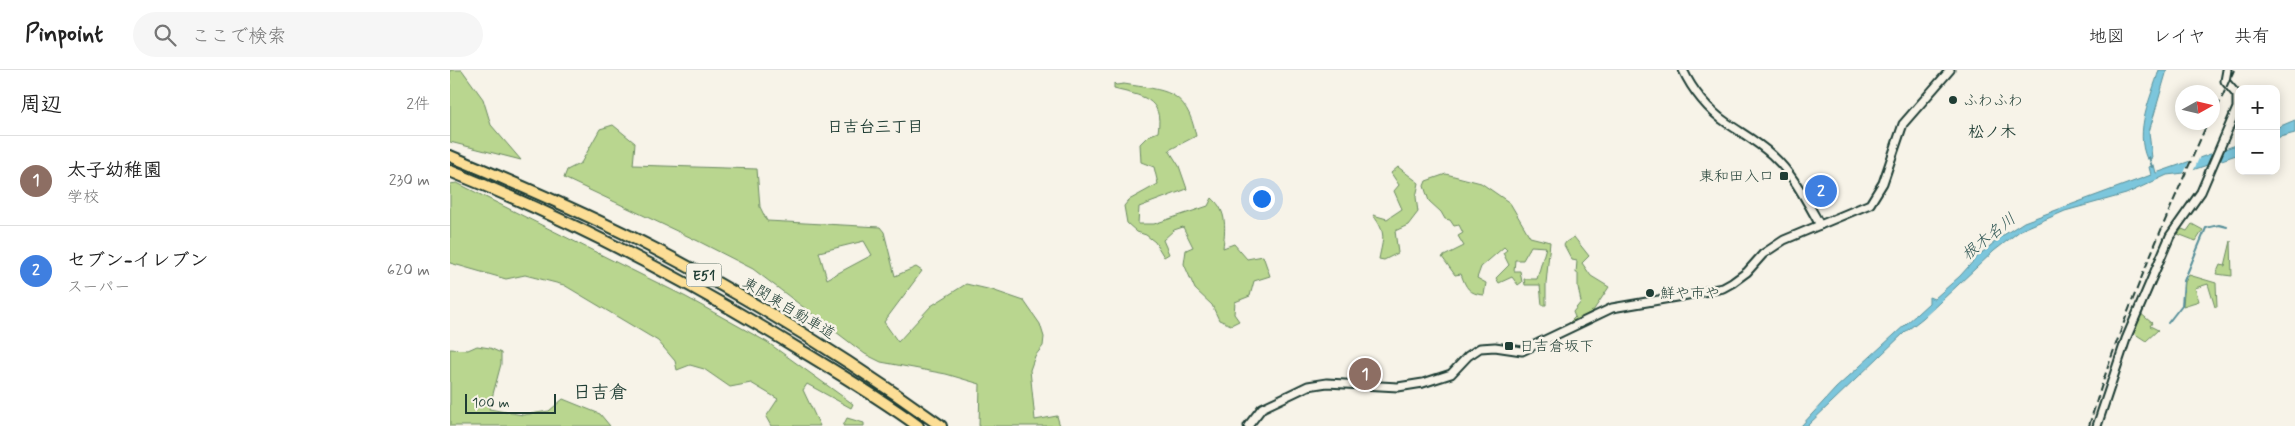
<!DOCTYPE html>
<html lang="ja">
<meta charset="utf-8">
<style>
:root{--surface:#fff;--page:#f6f6f6;--text:#222;--muted:#767676;--line:#e0e0e0;--accent:#1f3d34}
body{margin:0;font-family:Mynerve,"Klee One",sans-serif;background:var(--page);color:var(--text)}
.controls{position:absolute;right:15px;top:15px;display:grid;overflow:hidden;border-radius:10px;box-shadow:0 2px 12px #0003}
.controls button{width:45px;height:45px;display:grid;place-items:center;padding:0;border:0;border-bottom:1px solid var(--line);background:var(--surface);color:var(--text);font:25px sans-serif}
.compass{position:absolute;left:1725px;top:15px;width:45px;height:45px;border-radius:50%;background:var(--surface);box-shadow:0 2px 12px #0003;rotate:82deg}
.scale{position:absolute;left:15px;bottom:12px;width:91px;box-sizing:border-box;padding-left:5px;border:2px solid #1f3d34;border-top:0;font-size:14px;line-height:18px;white-space:nowrap;color:#1f3d34;-webkit-text-stroke:4px #f7f3e8;paint-order:stroke}
.you{position:absolute;left:811px;top:128px;width:18px;height:18px;margin:-12px;border:4px solid #fff;border-radius:50%;background:#1a73e8;box-shadow:0 0 0 8px #1a73e833}
.badge{display:grid;place-items:center;width:32px;height:32px;border-radius:50%;background:var(--accent);color:#fff;font-size:16px;font-weight:700}
.pin{position:absolute;translate:-50% -50%;border:2px solid #fff;box-shadow:0 1px 5px #0006}
.list{margin:0;padding:0;list-style:none}
h2{display:flex;justify-content:space-between;align-items:center;height:65px;margin:0;padding:0 20px;font-size:21px}
h2 small{font-size:16px;font-weight:400;color:var(--muted)}
.list li{display:grid;grid-template-columns:32px 1fr auto;gap:15px;align-items:center;box-sizing:border-box;height:90px;padding:0 20px;border-top:1px solid var(--line)}
.list b{display:block;font-size:19px;white-space:nowrap}
.list p{margin:0;font-size:16px;white-space:nowrap;color:var(--muted)}
.list em{font-size:16px;font-style:normal;color:var(--muted)}
.icon{flex:none;width:28px;height:28px;fill:none;stroke:currentColor;stroke-width:2;stroke-linecap:round;stroke-linejoin:round}
.map{position:relative;flex:none;width:1845px;height:356px;overflow:hidden}
header{display:flex;align-items:center;gap:30px;box-sizing:border-box;height:70px;padding:0 25px;background:var(--surface);border-bottom:1px solid var(--line)}
header strong{font-size:24px}
nav{display:flex;gap:28px;margin-inline-start:auto;font-size:18px}
.search{width:350px;height:45px;background:var(--page);display:flex;align-items:center;gap:12px;box-sizing:border-box;padding:0 18px;border-radius:28px;color:var(--muted);font-size:19px}
main{display:flex}
aside{flex:1;background:var(--surface)}
.map>svg:first-child{display:block}
.green{fill:#b9d68f;stroke:#6c8a62;fill-rule:evenodd}
.water{fill:#7cc6dc;stroke:#578f99}
.pier{fill:#f7f3e8}
.lines{fill:none;stroke-linecap:round;stroke-linejoin:round}
.stream{stroke:#578f99;stroke-width:2}
.minor-casing{stroke:#1f3d34;stroke-width:11}
.highway-casing{stroke:#1f3d34;stroke-width:14}
.minor{stroke:#f7f3e8;stroke-width:7}
.highway{stroke:#fcde96;stroke-width:10}
.rail{stroke:#1f3d34;stroke-width:2;stroke-dasharray:8 4;stroke-linecap:butt}
.poi-dot{fill:#1f3d34;stroke:#f7f3e8;stroke-width:2}
.labels{text-anchor:middle;stroke-width:5;stroke-linejoin:round;paint-order:stroke}
.shield{fill:#f7f3e8;stroke:#60746a;stroke-width:1}
.shield-label{font-size:14px;font-weight:bold;fill:#1f3d34}
.poi-label{font-size:15px;fill:#1f3d34;stroke:#f7f3e8;text-anchor:start}
.street-label{font-size:15px;fill:#1f3d34;stroke:#f7f3e8}
.neighbourhood-label{font-size:16px;font-weight:bold;fill:#1f3d34;stroke:#f7f3e8}
.water-label{font-size:16px;font-style:italic;fill:#325856;stroke:#f7f3e8}
.quarter-label{font-size:18px;font-weight:bold;fill:#1f3d34;stroke:#f7f3e8}
</style>
<header>
<strong>Pinpoint</strong>
<div class="search"><svg class="icon" aria-label="search" viewBox="0 0 24 24"><circle cx="10" cy="10" r="6"/><path d="M15 15l6 6"/></svg>ここで検索</div>
<nav><a>地図</a><a>レイヤ</a><a>共有</a></nav>
</header>
<main>
<aside>
<h2>周辺<small>2件</small></h2>
<ul class="list">
<li><span class="badge" style="background:#8d6e63">1</span><div><b>太子幼稚園</b><p>学校</p></div><em>230 m</em></li>
<li><span class="badge" style="background:#3f7fe0">2</span><div><b>セブン-イレブン</b><p>スーパー</p></div><em>620 m</em></li>
</ul>
</aside>
<div class="map">
<svg width="1845" height="356" viewBox="0 0 1845 356">
<rect width="100%" height="100%" fill="#f7f3e8"/>
<filter id="ink" filterUnits="userSpaceOnUse"><feTurbulence type="fractalNoise" baseFrequency=".02" numOctaves="2"/><feDisplacementMap in="SourceGraphic" scale="10" xChannelSelector="R" yChannelSelector="G"/><feConvolveMatrix kernelMatrix="1 2 1 2 8 2 1 2 1" color-interpolation-filters="sRGB"/></filter>
<g filter="url(#ink)">
<!-- green -->
<g class="green">
<polygon points="0,0 12,0 33,29 41,55 71,90 0,72"/>
<path d="M664,13L666,15L674,14C716,21 736,18 746,66L719,80L729,96L737,119L689,137L688,154H704L758,136L762,128C778,142 775,159 773,178L784,174L797,189L813,186L820,206L804,211L800,226L785,232L784,244L789,251L781,255L769,250L762,235L745,219L734,194L736,180L743,177L733,157L724,160L713,170L719,184L714,187L705,172L696,165L687,162L677,153L674,136L679,130L708,114L704,97L691,92L690,74L698,66L708,62C714,27 691,26 664,19Z"/>
<path d="M163,55L185,73L183,95L307,99L310,137L317,151L430,157L434,162L445,206L466,197L472,201L434,252L448,272L481,236L516,214L542,220L574,231L590,254L594,267L593,276L585,286L580,300L585,350L607,346L610,356H529L530,314L496,304L431,292L415,284L303,199L248,171L114,108L117,100L131,93L150,59ZM414,171L422,185L377,209L369,182Z"/>
<path d="M948,97L969,113L966,127L968,142L958,155L945,161L948,183L934,190L929,189C933,168 937,164 923,145L937,149L952,139L944,121L949,115L941,103Z"/>
<path d="M996,104L1031,113L1060,133L1080,167L1100,172L1096,214V235H1092L1090,215H1075L1074,209H1087L1096,177L1081,176L1073,190H1065L1064,201H1070L1072,212L1068,215L1062,207L1049,213L1046,208L1059,195L1053,183L1057,180L1054,177L1031,197L1027,208L1036,213L1034,225C1019,224 1016,218 1011,204L1005,205L992,187L1014,176L1008,166L1013,163L1009,155L1004,156L1000,150L995,149L991,142L979,131L974,116L976,111Z"/>
<polygon points="7,113 236,227 317,272 403,334 401,338 357,314 353,320 370,356 321,356 316,347 328,329 301,313 280,317 254,299 240,295 227,300 225,291 208,271 114,215 75,205 56,209 0,193 0,114"/>
<polygon points="1742,154 1753,160 1746,171 1728,164 1732,159 1737,161"/>
<polygon points="1124,167 1139,186 1132,193 1141,206 1159,217 1143,241 1111,260 1109,258 1117,255 1125,247 1123,242 1131,232 1128,217 1128,203 1126,203 1127,191 1122,190 1114,175 1116,172"/>
<polygon points="1781,171 1782,206 1766,204 1770,195 1775,196"/>
<polygon points="1739,205 1766,213 1767,237 1765,237 1758,214 1745,218 1749,231 1733,236 1735,212"/>
<polygon points="1690,243 1702,253 1700,256 1708,260 1696,271 1682,262"/>
<polygon points="27,276 40,278 51,283 51,294 39,339 73,345 99,341 113,329 150,344 160,356 0,356 0,279 18,280"/>
<polygon points="397,348 414,353 414,356 393,356"/>
</g>
<!-- water -->
<g class="water">
<path d="M1709,0H1717L1699,62L1702,88L1697,89C1684,60 1701,28 1709,0Z"/>
<polygon points="1845,50 1845,63 1826,68 1826,58"/>
<polygon points="1789,74 1789,84 1734,103 1717,105 1676,124 1615,141 1571,160 1544,181 1473,248 1455,262 1357,356 1351,356 1386,318 1479,233 1479,227 1484,229 1510,206 1528,186 1552,166 1574,152 1701,105 1699,97 1704,95 1706,103 1709,102"/>
</g>
<!-- pier -->
<polygon class="pier" points="1750,86 1743,102 1733,105 1740,90"/>
<g class="lines">
<!-- stream -->
<g class="stream">
<polyline points="1699,87 1702,97"/>
<polyline points="1718,253 1732,235 1734,211 1756,158 1769,155 1777,157"/>
</g>
<defs>
<g id="minor">
<path d="M1233,0C1242,20 1259,41 1277,53C1293,64 1308,72 1322,85C1343,104 1356,130 1370,155"/>
<polyline points="798,356 812,338 858,316 877,313 948,317 973,313 1001,304 1018,286 1030,278 1045,277 1072,281 1162,238 1232,226 1273,218 1282,213 1297,202 1313,184 1334,170 1420,134 1433,113 1453,54 1500,0"/>
<polyline points="1647,356 1676,269 1720,166 1751,122 1787,38 1787,25 1775,11 1777,0"/>
</g>
<g id="highway">
<path d="M0,86C70,115 140,145 207,180C306,232 401,291 491,356"/>
<path d="M0,101C121,150 236,210 347,278C388,303 430,328 468,356"/>
</g>
</defs>
<!-- minor casing -->
<use href="#minor" class="minor-casing"/>
<!-- highway casing -->
<use href="#highway" class="highway-casing"/>
<!-- minor -->
<use href="#minor" class="minor"/>
<!-- highway -->
<use href="#highway" class="highway"/>
<!-- rail -->
<g class="rail">
<polyline points="1762,50 1784,0"/>
<path d="M1639,356C1670,251 1714,152 1758,52"/>
</g>
</g>
</g>
<!-- markers -->
<g class="poi-dot">
<circle cx="1503" cy="30" r="5"/>
<rect x="1329" y="101" width="10" height="10" rx="2.5"/>
<circle cx="1200" cy="223" r="5"/>
<rect x="1054" y="271" width="10" height="10" rx="2.5"/>
</g>
<g class="labels">
<!-- shield labels -->
<rect class="shield" x="236.5" y="193.5" width="35" height="23" rx="4"/>
<g class="shield-label">
<text x="254" y="210">E51</text>
</g>
<!-- poi labels -->
<g class="poi-label">
<text x="1513" y="35">ふわふわ</text>
<text x="1324" y="111" text-anchor="end">東和田入口</text>
<text x="1210" y="228">鮮や市や</text>
<text x="1069" y="281">日吉倉坂下</text>
</g>
<!-- street labels -->
<g class="street-label">
<text transform="translate(339 238) rotate(31)" y="5">東関東自動車道</text>
</g>
<!-- neighbourhood labels -->
<g class="neighbourhood-label">
<text x="425" y="62">日吉台三丁目</text>
<text x="1542" y="67">松ノ木</text>
</g>
<!-- water labels -->
<g class="water-label">
<text transform="translate(1538 166) rotate(-39)" y="6">根木名川</text>
</g>
<!-- quarter labels -->
<g class="quarter-label">
<text x="150" y="328">日吉倉</text>
</g>
</g>
</svg>
<div class="controls">
<button>+</button>
<button>−</button>
</div>
<svg class="compass" viewBox="-18 -18 36 36"><path d="M0-13l5 13h-10z" fill="#e53935"/><path d="M0 13l5-13h-10z" fill="#767676"/></svg>
<div class="scale">100 m</div>
<div class="you"></div>
<div class="pin badge" style="left:915px;top:304px;background:#8d6e63">1</div>
<div class="pin badge" style="left:1371px;top:121px;background:#3f7fe0">2</div>
</div>
</main>
